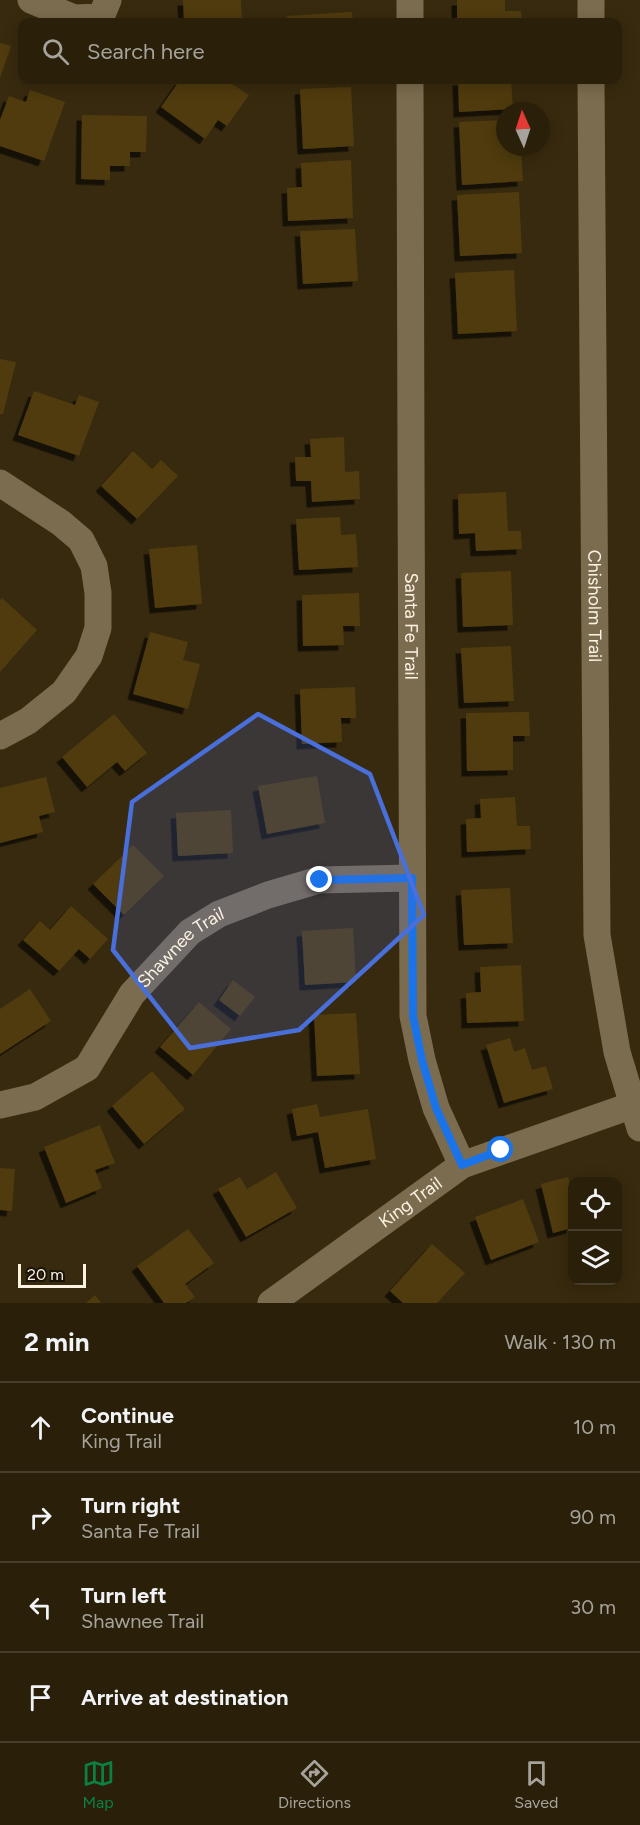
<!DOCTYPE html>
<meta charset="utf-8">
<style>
:root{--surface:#2a200a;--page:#322813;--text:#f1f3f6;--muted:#a5a39c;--line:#463e2b;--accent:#0b8043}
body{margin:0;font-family:Figtree,sans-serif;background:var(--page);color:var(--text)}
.controls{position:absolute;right:18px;bottom:18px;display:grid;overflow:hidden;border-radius:12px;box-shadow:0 3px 15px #0003}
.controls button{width:54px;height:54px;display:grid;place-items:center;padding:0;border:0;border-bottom:2px solid var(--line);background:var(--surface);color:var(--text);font:30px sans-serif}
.compass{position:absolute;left:496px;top:102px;width:54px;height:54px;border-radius:50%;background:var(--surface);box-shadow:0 3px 15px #0003;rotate:357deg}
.scale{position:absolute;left:18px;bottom:15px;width:68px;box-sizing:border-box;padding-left:6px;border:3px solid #fbf2e2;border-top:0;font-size:16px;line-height:21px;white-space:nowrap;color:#fbf2e2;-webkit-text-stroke:4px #1a1408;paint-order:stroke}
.stop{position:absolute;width:18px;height:18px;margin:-14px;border:4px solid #1a73e8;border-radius:50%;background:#fff}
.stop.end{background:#1a73e8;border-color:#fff;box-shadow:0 2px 6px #0008}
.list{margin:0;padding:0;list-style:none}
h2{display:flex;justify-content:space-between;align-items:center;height:78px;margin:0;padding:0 24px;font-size:26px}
h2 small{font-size:20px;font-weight:400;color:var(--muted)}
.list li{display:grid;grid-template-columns:39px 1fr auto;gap:18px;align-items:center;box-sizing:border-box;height:90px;padding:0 24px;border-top:2px solid var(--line)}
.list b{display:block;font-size:22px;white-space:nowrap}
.list p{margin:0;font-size:20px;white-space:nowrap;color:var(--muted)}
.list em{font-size:20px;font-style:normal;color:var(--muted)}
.icon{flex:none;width:33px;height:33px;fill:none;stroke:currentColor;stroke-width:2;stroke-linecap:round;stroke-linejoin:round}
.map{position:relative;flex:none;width:640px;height:1303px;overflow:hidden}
.search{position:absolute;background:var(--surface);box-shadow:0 3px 15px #0003;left:18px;right:18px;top:18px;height:66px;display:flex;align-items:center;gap:15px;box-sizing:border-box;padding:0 21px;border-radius:12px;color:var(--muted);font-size:22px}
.sheet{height:438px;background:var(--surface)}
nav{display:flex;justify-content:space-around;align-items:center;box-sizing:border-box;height:84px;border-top:2px solid var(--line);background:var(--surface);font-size:16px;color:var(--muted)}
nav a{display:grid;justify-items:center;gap:3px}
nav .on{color:var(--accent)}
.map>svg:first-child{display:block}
.building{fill:#503b0e;filter:url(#shadow)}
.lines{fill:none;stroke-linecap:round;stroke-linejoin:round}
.street{stroke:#7c6c4f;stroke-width:27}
.route{stroke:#1a73e8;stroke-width:8}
.marked{fill:#496fda;fill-opacity:0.2;stroke:#496fda;stroke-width:4.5;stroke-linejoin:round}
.labels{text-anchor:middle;stroke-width:4.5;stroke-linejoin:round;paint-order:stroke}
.street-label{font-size:18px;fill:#fbf2e2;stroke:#1a1408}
</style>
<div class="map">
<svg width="640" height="1303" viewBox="0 0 640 1303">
<defs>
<filter id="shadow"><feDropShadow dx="-5.5" dy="5.5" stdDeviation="0" flood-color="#0009"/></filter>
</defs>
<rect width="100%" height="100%" fill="#382a0e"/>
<!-- building -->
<g class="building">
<polygon points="183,0 241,0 242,22 184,22"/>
<polygon points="457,0 505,0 505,11 521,11 522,22 457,22"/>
<polygon points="352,12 353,22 288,22 287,16"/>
<polygon points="0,43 11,46 0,78"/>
<polygon points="180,80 226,80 249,95 227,126 218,120 205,139 161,107"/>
<polygon points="458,80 511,80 513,109 459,112"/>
<polygon points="351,87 354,146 303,149 300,89"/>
<polygon points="30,90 65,102 44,161 0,146 0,120 9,96 26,102"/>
<polygon points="82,115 147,116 146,152 130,152 130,166 110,166 110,180 81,179"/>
<polygon points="504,120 505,150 521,149 523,181 462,185 459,122"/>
<polygon points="351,160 353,218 288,221 287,188 302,187 301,163"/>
<polygon points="519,192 522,253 460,256 457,195"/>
<polygon points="355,229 358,281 303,284 300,231"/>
<polygon points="514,270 517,331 458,334 455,273"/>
<polygon points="0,359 16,362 3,414 0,414"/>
<polygon points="34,391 75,405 79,395 99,402 79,456 18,435"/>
<polygon points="344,437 345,472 359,471 360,499 312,502 311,481 296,481 295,457 311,457 310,439"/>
<polygon points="133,451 152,469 161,460 178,476 137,519 101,486"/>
<polygon points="506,492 508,531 521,531 522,549 476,551 475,533 459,534 458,494"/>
<polygon points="340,517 341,535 356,534 358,567 299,570 296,519"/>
<polygon points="197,545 202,604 155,608 149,549"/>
<polygon points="511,571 513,625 463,627 461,573"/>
<polygon points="359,593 360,626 343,626 344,645 303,646 302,595"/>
<polygon points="2,598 37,630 0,672 0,600"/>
<polygon points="150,632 188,642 183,660 200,664 188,709 133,694"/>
<polygon points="511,646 514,701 464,703 461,648"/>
<polygon points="355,687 356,718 341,718 342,742 302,744 300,689"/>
<polygon points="529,712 530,736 513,736 513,770 467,771 466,713"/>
<polygon points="114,714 147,753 125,771 117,762 87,787 62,757"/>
<polygon points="317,776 325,823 267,834 258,786"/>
<polygon points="46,777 55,812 39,816 43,832 0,843 0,788"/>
<polygon points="515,797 517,826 530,826 531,849 467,852 466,819 481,818 480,799"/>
<polygon points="231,810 233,853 178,856 176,813"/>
<polygon points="133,845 164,876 124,915 93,884"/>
<polygon points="510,888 513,943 464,945 461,890"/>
<polygon points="71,906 108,939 90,959 79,949 59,971 23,940 40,921 50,930"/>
<polygon points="353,928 356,982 305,985 302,931"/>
<polygon points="521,965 524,1021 467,1023 466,993 481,992 480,967"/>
<polygon points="233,980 255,997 240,1016 219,1000"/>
<polygon points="30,989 51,1021 0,1054 0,1009"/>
<polygon points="199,1002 231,1029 193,1075 160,1047"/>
<polygon points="356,1013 360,1074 317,1076 314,1015"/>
<polygon points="510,1038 514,1052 525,1048 532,1070 546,1066 553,1089 504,1103 486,1045"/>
<polygon points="152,1071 185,1109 144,1144 112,1106"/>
<polygon points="317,1104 320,1117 368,1109 376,1159 325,1168 318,1132 297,1136 292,1109"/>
<polygon points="100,1125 115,1163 95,1170 102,1188 66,1203 44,1147"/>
<polygon points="0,1168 15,1169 12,1211 0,1210"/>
<polygon points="276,1172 297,1208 246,1237 218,1189 240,1177 247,1189"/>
<polygon points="568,1177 572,1194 572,1228 553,1233 541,1184"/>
<polygon points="523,1199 539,1242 491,1260 475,1217"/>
<polygon points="188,1229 214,1263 185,1284 195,1297 186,1303 164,1303 137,1266"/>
<polygon points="432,1244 465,1273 437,1303 403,1303 390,1291"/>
<polygon points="95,1295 101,1303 86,1303"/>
</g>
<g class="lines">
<!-- street -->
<g class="street">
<polyline points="31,0 74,18 101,17 108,0"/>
<polyline points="410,0 410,22"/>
<polyline points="591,0 591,22"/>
<path id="s1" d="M410,80C412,392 410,704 413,1016L422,1060L436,1108L462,1165"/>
<path id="s2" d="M591,80L597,935L617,1052L640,1128"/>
<polyline points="0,483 61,523 81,540 94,566 98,593 98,628 89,656 64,692 28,721 0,736"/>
<path id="s3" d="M0,1105L35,1097L87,1068L132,994L190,932L219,914L268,895L319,880L412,878"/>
<path id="s4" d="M271,1303L462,1165L633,1105"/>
</g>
</g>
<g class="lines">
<!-- route -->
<polyline class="route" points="320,880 412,878 413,1016 422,1060 436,1108 462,1165 501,1150"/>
</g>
<!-- marked area -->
<path class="marked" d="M258,714L370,774L424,915L299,1030L190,1048L113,950L132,802Z"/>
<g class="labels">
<!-- street labels -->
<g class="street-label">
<text dy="6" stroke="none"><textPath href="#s2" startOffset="526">Chisholm Trail</textPath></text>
<text dy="6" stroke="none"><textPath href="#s1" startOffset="546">Santa Fe Trail</textPath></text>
<text dy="6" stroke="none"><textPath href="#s3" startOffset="250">Shawnee Trail</textPath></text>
<text dy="6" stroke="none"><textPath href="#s4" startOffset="172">King Trail</textPath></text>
</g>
</g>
</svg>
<div class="controls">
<button><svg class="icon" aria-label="locate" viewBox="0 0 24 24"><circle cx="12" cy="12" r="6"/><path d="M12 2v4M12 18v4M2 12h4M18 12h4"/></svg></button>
<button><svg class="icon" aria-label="layers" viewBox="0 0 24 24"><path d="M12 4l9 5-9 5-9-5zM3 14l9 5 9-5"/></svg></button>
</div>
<svg class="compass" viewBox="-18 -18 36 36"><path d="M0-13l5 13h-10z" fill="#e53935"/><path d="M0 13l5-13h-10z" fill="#a5a39c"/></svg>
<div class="scale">20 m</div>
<div class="stop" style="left:501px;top:1150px"></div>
<div class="stop end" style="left:320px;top:880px"></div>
<div class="search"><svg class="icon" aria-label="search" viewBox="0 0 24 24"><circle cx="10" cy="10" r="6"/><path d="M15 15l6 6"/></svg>Search here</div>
</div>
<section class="sheet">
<h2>2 min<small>Walk · 130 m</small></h2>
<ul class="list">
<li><svg class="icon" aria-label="ahead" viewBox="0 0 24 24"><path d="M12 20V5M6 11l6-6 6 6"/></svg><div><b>Continue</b><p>King Trail</p></div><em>10 m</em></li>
<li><svg class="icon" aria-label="right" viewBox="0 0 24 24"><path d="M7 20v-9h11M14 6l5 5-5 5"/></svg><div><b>Turn right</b><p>Santa Fe Trail</p></div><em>90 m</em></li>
<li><svg class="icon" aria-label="left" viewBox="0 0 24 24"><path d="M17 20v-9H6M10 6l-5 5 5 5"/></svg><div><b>Turn left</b><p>Shawnee Trail</p></div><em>30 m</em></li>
<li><svg class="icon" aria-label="arrive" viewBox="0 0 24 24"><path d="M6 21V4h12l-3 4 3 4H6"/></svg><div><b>Arrive at destination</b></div></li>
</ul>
</section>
<nav>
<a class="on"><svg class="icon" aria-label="map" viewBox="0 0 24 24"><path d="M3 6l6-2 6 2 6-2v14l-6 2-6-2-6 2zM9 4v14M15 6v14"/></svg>Map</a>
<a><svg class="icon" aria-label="directions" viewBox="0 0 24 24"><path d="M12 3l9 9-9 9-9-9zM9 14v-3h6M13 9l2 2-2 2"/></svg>Directions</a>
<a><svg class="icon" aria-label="saved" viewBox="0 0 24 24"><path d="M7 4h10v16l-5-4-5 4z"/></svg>Saved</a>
</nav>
